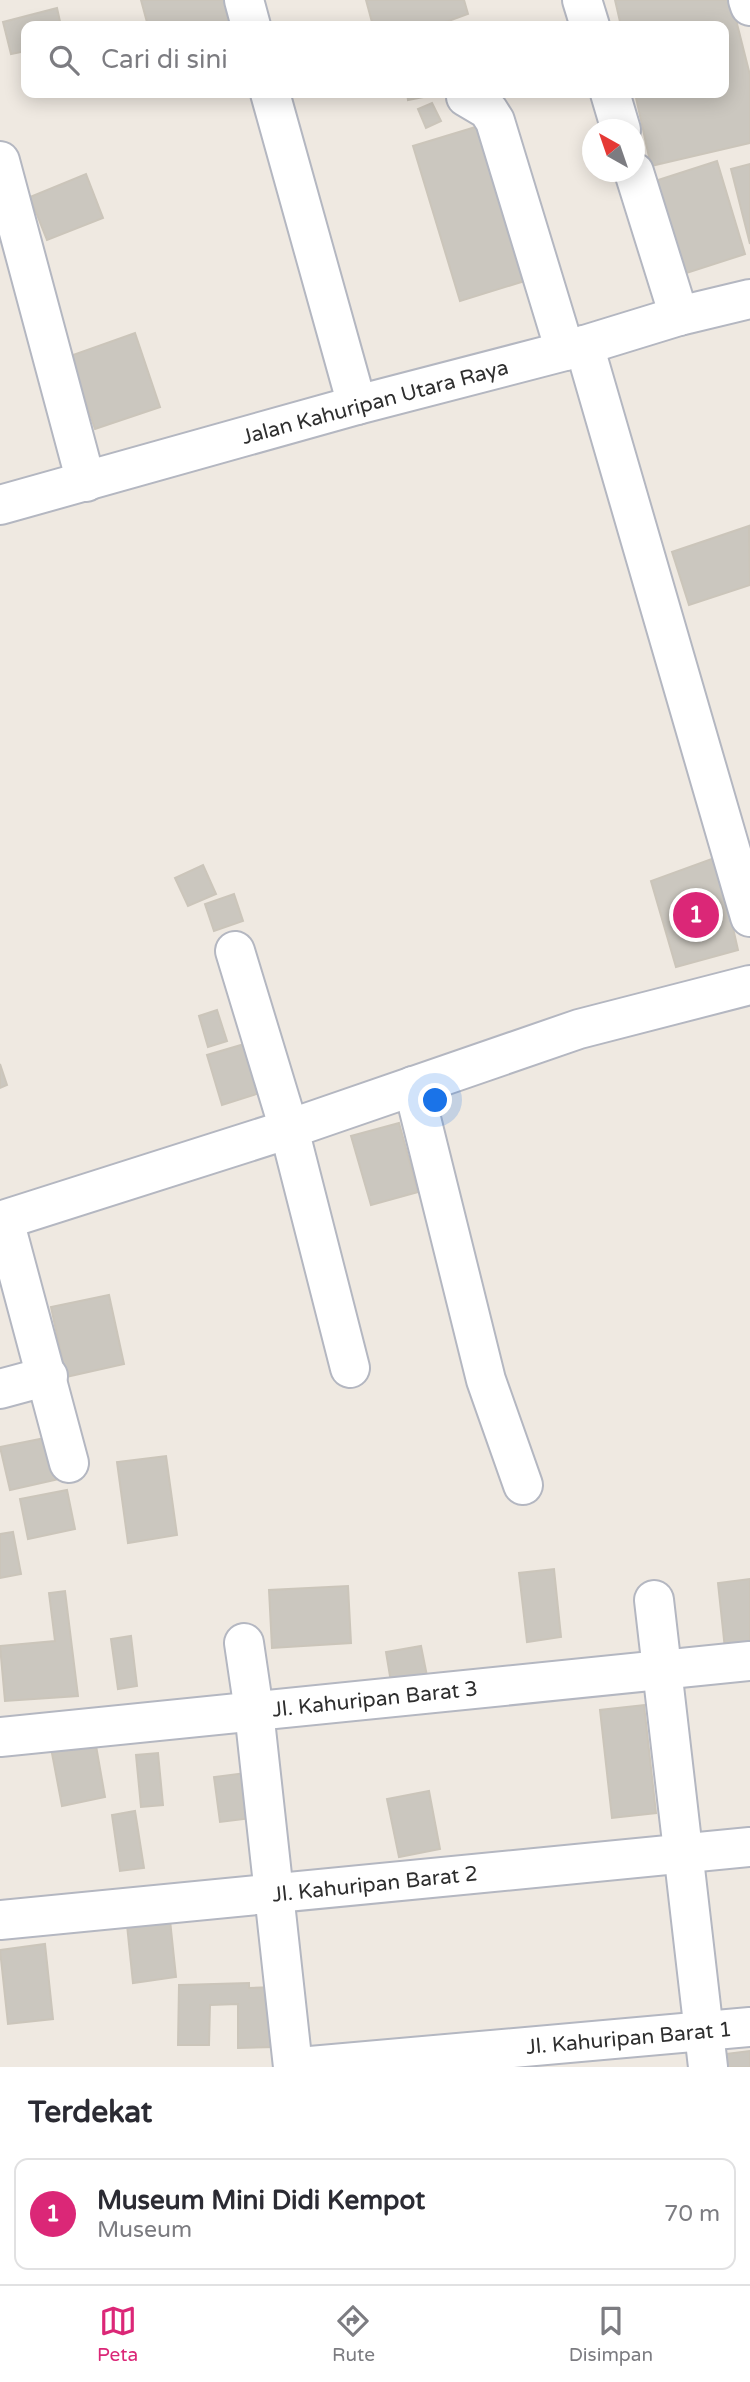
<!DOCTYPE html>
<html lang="id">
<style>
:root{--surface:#fff;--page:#f2f2f3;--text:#2b2b33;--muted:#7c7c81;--line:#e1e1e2;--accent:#db2777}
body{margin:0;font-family:"Varela Round",sans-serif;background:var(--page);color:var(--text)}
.compass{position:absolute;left:582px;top:119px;width:63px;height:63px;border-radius:50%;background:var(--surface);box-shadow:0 4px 18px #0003;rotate:320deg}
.you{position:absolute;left:436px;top:1101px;width:24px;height:24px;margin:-18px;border:5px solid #fff;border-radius:50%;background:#1a73e8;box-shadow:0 0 0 10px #1a73e833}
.badge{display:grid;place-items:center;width:46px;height:46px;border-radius:50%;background:var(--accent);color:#fff;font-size:23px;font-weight:700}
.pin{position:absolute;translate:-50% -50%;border:4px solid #fff;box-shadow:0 2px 7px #0006}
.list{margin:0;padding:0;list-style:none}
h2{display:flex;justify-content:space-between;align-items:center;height:91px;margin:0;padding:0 28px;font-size:30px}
h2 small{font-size:23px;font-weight:400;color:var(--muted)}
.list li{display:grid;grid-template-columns:46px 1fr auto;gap:21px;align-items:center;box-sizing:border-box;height:112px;margin:0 14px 14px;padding:0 14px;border:2px solid var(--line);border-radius:14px}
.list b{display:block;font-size:26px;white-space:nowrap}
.list p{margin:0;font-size:23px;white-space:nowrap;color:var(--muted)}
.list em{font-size:23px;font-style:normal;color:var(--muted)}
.icon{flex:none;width:38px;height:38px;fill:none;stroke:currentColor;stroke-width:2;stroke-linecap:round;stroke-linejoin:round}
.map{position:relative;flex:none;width:750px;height:2067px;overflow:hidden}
.search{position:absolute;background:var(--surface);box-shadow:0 4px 18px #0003;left:21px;right:21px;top:21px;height:77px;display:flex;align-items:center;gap:18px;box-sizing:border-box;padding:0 24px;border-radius:14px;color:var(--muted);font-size:26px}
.sheet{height:217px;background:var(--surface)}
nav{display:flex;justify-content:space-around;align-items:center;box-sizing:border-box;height:98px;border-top:2px solid var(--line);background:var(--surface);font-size:19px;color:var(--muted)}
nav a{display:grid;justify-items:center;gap:4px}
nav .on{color:var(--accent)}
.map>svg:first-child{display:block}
.building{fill:#cbc7bf;stroke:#cbc5ba;stroke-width:2}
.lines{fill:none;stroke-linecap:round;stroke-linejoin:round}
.minor-casing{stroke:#b4b7c1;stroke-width:42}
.minor{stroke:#fff;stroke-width:38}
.labels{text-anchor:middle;stroke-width:5;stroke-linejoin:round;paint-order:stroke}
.street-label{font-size:21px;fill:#2e2e2e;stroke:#fff}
</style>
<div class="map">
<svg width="750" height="2067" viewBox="0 0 750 2067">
<rect width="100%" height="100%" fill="#efe9e1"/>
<!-- building -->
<g class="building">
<polygon points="141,0 225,0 233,26 148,26"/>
<polygon points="366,0 464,0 468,14 435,26 373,26"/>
<polygon points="615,0 731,0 750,75 750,143 651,166 635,93 724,93 724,26 621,26"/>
<polygon points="57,8 61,26 26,26 26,51 11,54 3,22"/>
<polygon points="407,93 444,93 408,100"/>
<polygon points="432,103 441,121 426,128 418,109"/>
<polygon points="482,125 531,279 460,301 413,146"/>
<polygon points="717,161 745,254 674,277 646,184"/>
<polygon points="750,164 750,244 731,169"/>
<polygon points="86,174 103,218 47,240 30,197"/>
<polygon points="135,333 160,407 95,429 70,356"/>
<polygon points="749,526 750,585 689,605 672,552"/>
<polygon points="717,857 738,950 676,967 651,881"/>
<polygon points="203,865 216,894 188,906 175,878"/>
<polygon points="234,894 243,921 214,931 205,904"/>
<polygon points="217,1010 227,1041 208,1047 199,1016"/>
<polygon points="251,1042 266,1091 222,1105 207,1055"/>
<polygon points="0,1064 7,1085 0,1088"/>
<polygon points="399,1123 418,1192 371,1205 351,1136"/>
<polygon points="109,1295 124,1364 66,1377 51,1307"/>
<polygon points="50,1437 59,1479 10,1490 0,1447"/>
<polygon points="166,1456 177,1535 128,1543 117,1462"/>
<polygon points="67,1490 75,1529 28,1539 20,1499"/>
<polygon points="13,1532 21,1574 0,1578 0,1534"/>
<polygon points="554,1569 561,1637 527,1642 519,1573"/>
<polygon points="750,1579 750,1647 725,1649 718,1583"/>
<polygon points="348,1586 351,1643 272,1648 269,1590"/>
<polygon points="65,1591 78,1696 5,1701 0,1646 55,1641 49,1593"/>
<polygon points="131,1636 137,1686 118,1689 111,1639"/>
<polygon points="421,1646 427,1676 391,1682 386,1652"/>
<polygon points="644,1705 656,1813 612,1818 600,1710"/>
<polygon points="95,1740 105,1797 62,1806 51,1748"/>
<polygon points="158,1753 163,1805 141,1807 136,1755"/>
<polygon points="253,1772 259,1817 220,1822 214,1777"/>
<polygon points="429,1791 440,1849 399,1857 387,1799"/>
<polygon points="135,1811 144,1868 120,1871 112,1815"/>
<polygon points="170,1920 176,1977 133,1983 127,1925"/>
<polygon points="45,1944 53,2019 8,2024 0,1950"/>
<polygon points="249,1983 249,1988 275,1987 276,2047 238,2048 238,2004 210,2005 209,2045 178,2045 179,1985"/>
<polygon points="750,2051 750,2067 727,2067 725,2054"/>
</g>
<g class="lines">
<defs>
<g id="minor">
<polyline points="244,0 251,26"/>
<polyline points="582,0 590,26"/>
<polyline points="748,0 750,6"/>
<polyline points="270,93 357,405"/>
<polyline points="610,93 621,130"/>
<polyline points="466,97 488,110 495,121 565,351"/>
<polyline points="0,161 86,482"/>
<polyline points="634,172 679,316"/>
<polyline points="584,345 750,917"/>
<polyline points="0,505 357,405 565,351 679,316 750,299"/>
<polyline points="235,951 289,1129 350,1368"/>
<polyline points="413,1086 486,1380 523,1485"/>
<polyline points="4,1220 69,1463"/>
<polyline points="0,1221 289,1129 579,1029 750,985"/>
<polyline points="0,1389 48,1376"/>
<polyline points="654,1600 708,2067"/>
<polyline points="244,1643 254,1711 293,2067"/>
<polyline points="0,1737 750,1661"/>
<polyline points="0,1920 750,1847"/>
<polyline points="299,2067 750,2027"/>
</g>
</defs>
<!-- minor casing -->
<use href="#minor" class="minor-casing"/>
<!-- minor -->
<use href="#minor" class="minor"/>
</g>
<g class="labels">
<!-- street labels -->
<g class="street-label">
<text transform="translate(375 402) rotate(-15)" y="7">Jalan Kahuripan Utara Raya</text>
<text transform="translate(375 1699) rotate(-6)" y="7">Jl. Kahuripan Barat 3</text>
<text transform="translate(375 1884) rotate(-6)" y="7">Jl. Kahuripan Barat 2</text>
<text transform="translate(629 2038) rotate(-5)" y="7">Jl. Kahuripan Barat 1</text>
</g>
</g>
</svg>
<svg class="compass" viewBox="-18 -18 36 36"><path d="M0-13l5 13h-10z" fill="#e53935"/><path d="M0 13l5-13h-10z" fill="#7c7c81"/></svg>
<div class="you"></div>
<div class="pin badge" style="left:696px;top:915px">1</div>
<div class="search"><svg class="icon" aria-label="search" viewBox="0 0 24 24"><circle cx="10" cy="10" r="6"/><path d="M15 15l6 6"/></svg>Cari di sini</div>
</div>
<section class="sheet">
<h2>Terdekat<small></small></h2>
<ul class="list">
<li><span class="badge">1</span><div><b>Museum Mini Didi Kempot</b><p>Museum</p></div><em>70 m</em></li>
</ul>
</section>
<nav>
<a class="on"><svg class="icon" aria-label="map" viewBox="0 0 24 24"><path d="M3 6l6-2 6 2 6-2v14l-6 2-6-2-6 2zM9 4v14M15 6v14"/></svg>Peta</a>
<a><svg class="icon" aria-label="directions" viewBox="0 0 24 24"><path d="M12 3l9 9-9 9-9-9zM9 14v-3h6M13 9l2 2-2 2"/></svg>Rute</a>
<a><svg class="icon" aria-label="saved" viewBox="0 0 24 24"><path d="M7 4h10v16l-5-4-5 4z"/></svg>Disimpan</a>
</nav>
